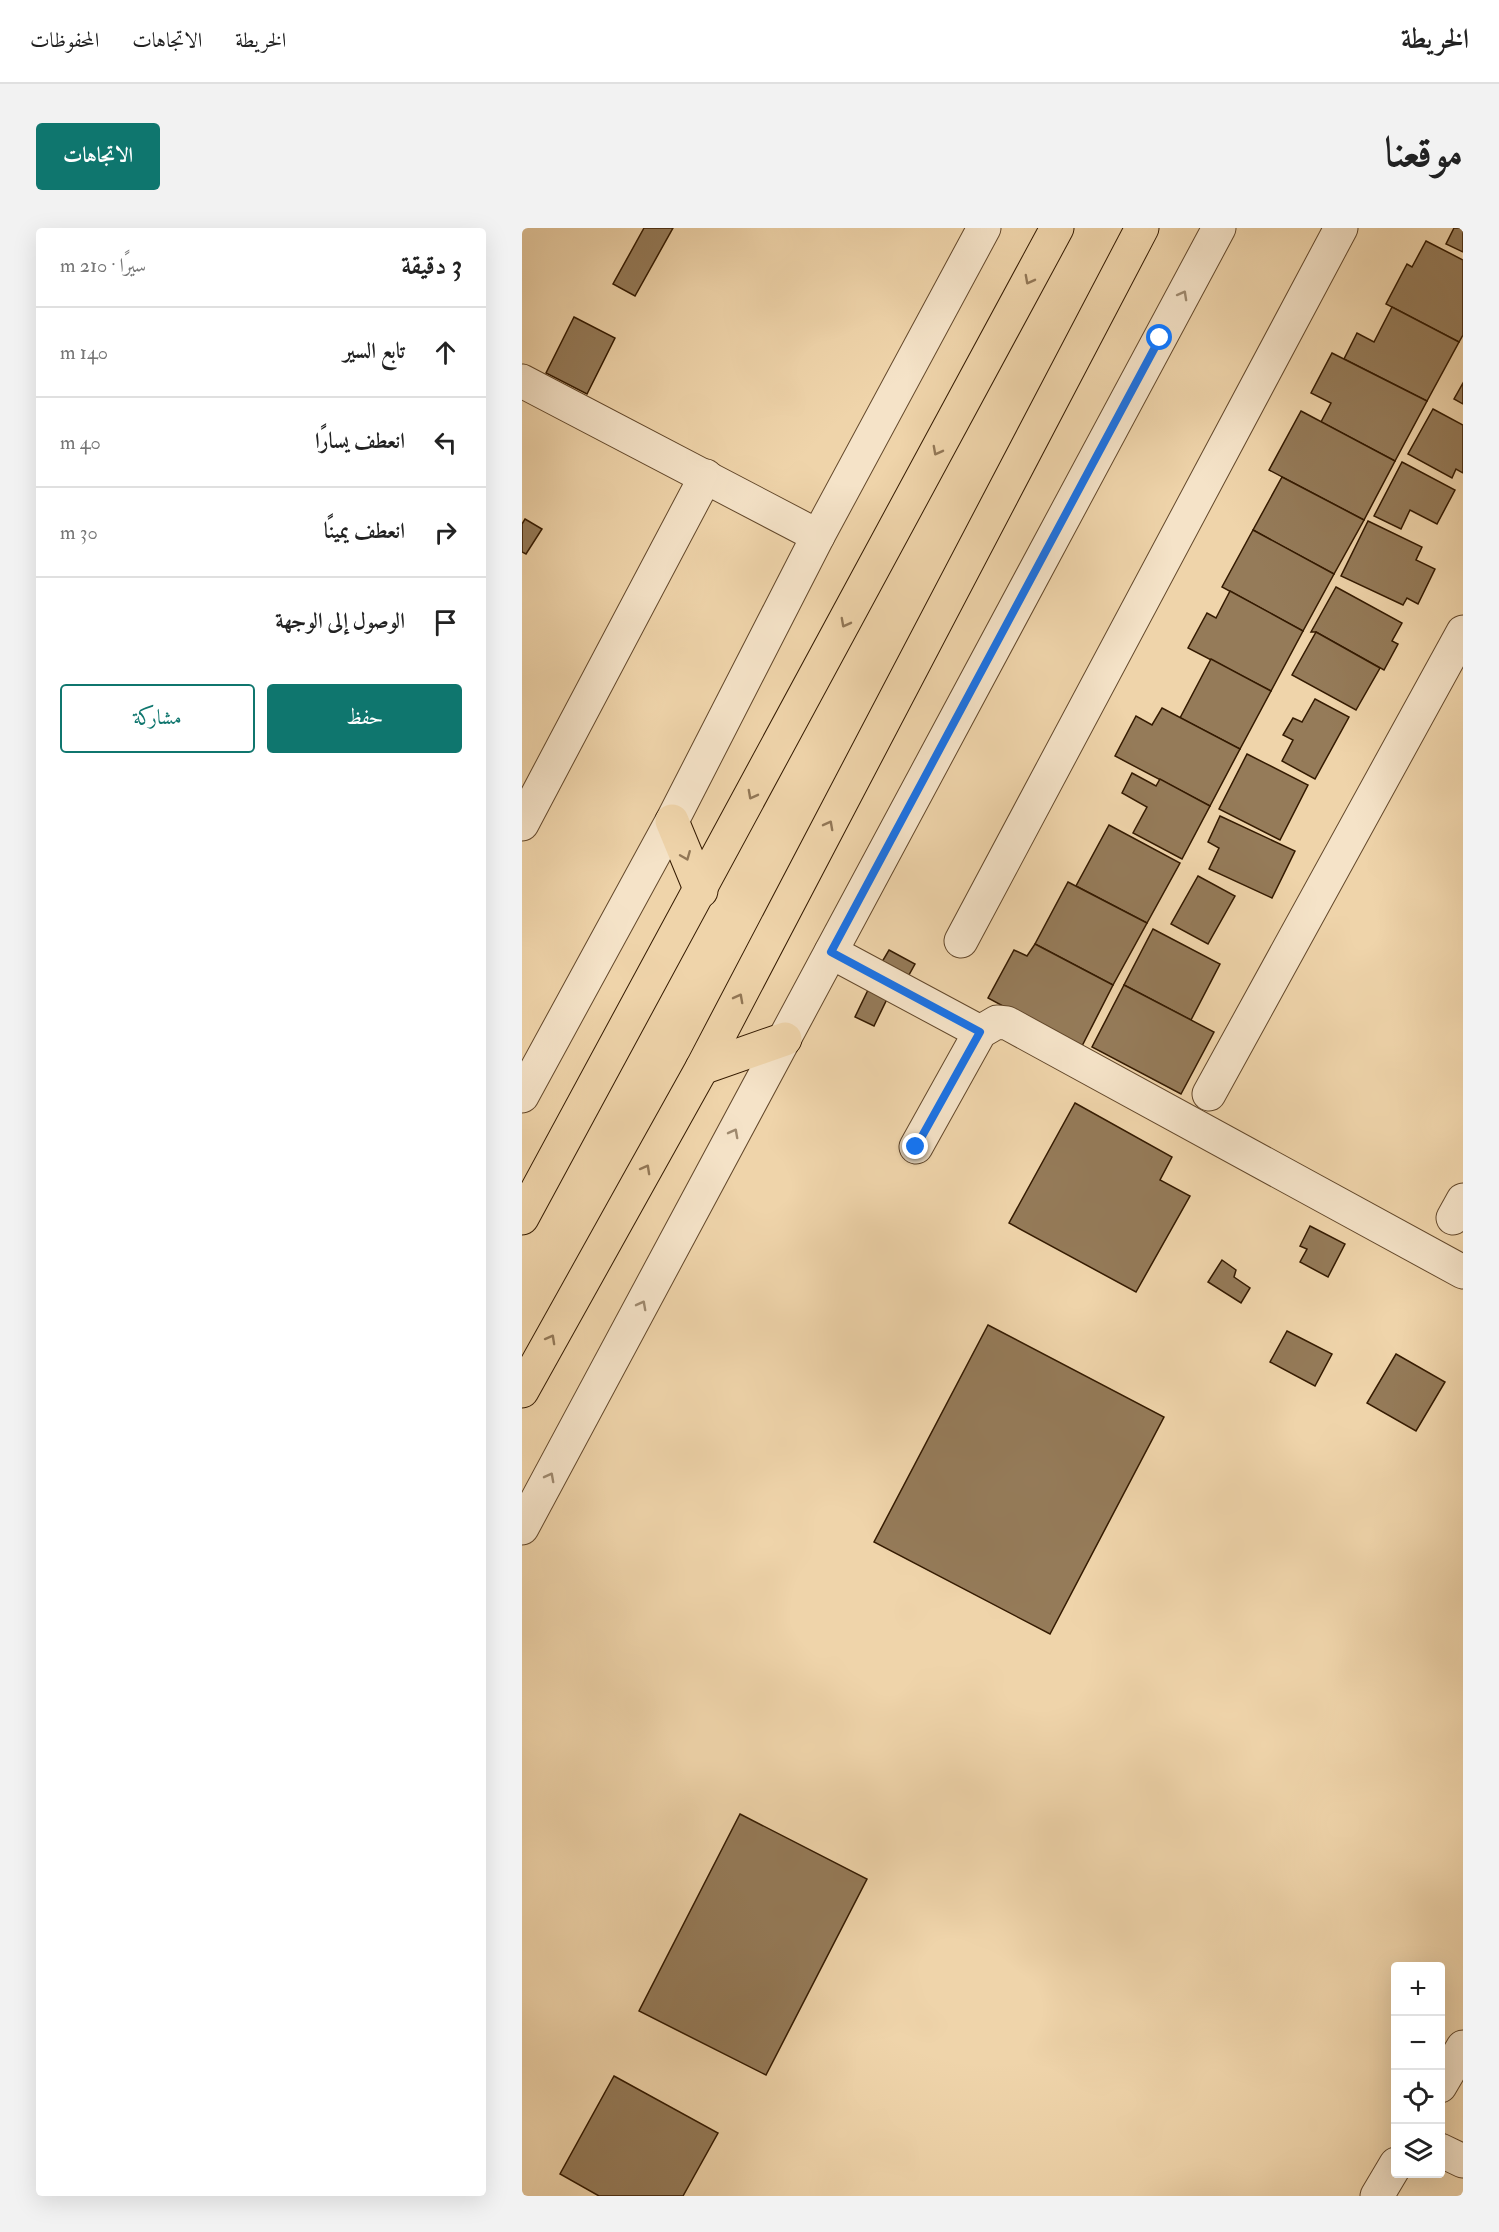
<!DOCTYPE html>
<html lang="ar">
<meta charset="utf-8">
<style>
:root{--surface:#fff;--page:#f2f2f2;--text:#222;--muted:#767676;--line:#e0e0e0;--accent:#0f766e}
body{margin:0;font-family:"IM FELL Double Pica",Amiri,serif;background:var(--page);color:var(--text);direction:rtl}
.controls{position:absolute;right:18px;bottom:18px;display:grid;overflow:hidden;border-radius:6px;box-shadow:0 6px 24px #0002}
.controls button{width:54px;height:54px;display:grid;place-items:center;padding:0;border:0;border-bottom:2px solid var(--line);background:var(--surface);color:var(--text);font:30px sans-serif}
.stop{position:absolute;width:18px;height:18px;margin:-14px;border:4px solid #1a73e8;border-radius:50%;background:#fff}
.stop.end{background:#1a73e8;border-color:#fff;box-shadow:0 2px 6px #0008}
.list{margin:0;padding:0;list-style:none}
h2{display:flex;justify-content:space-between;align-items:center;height:78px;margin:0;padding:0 24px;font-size:26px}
h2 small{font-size:20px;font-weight:400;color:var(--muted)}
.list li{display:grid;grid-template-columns:39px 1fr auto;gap:18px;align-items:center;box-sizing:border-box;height:90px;padding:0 24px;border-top:2px solid var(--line)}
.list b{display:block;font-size:22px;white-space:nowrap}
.list em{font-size:20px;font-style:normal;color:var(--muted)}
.actions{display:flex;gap:12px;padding:18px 24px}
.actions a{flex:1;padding:14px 0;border:2px solid var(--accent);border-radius:6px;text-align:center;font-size:21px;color:var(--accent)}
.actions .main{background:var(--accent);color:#fff}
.icon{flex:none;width:33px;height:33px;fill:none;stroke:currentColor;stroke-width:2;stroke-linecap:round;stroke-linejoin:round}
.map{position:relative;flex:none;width:941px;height:1968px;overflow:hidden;direction:ltr;border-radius:6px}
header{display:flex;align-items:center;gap:36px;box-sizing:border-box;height:84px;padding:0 30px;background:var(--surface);border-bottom:2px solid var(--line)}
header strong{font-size:28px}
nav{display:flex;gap:33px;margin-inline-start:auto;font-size:21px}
.intro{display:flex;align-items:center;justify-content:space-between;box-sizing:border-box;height:144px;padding:0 36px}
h1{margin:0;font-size:42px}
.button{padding:15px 27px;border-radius:6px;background:var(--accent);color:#fff;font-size:21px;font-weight:700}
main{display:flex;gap:36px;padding:0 36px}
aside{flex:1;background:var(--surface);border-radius:6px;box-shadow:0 6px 24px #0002}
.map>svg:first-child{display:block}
.building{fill:#957b59;stroke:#341a01;stroke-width:1.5}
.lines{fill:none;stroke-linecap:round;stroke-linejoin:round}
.minor-casing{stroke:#63482b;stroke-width:35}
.major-casing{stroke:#341a01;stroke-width:35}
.minor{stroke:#f5e3c8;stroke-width:33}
.major{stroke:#efd4aa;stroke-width:33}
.oneway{stroke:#927756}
.oneway2{stroke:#9e896e}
.route{stroke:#1a73e8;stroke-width:8}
</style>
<header>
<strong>الخريطة</strong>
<nav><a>الخريطة</a><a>الاتجاهات</a><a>المحفوظات</a></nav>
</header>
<div class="intro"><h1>موقعنا</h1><a class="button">الاتجاهات</a></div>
<main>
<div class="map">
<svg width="941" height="1968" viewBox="0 0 941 1968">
<rect width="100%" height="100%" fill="#efd4aa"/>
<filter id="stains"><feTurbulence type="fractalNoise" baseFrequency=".00333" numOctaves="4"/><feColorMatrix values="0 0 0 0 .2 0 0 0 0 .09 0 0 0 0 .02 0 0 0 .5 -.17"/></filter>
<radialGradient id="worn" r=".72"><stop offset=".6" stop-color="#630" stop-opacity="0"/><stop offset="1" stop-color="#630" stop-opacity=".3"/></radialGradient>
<!-- building -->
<g class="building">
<polygon points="122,0 151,0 113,68 91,56"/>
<polygon points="932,0 941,0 941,24 924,16"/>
<polygon points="904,13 941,32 941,107 937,114 864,76 885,36 890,39"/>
<polygon points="870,79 937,114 905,173 822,131 835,105 852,114"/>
<polygon points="52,89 93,110 65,166 24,145"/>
<polygon points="810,125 905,173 873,233 799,194 809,175 789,165"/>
<polygon points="941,155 941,176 932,171"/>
<polygon points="911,181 941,197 941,245 934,241 930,250 886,226"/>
<polygon points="779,183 873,233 842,292 747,242"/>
<polygon points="880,234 933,262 915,296 888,282 879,301 852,288"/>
<polygon points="760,249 842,292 812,346 731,302"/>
<polygon points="3,291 20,301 4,326 0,324 0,296"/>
<polygon points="846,293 900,319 894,332 913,341 896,376 885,370 881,377 819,348"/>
<polygon points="731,302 812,346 781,403 700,359"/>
<polygon points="814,359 880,395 870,413 876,416 862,442 794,404 789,404"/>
<polygon points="708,363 781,403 749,463 666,420 685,385 694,390"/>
<polygon points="794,404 858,440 834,482 770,447"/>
<polygon points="689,431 749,463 718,521 658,490"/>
<polygon points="793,471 827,489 793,551 760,533 771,512 761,507 771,490 780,494"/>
<polygon points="640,480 718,521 688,578 593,528 614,488 630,497"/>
<polygon points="725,526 786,557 758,612 697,581"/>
<polygon points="610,545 634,558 638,551 688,578 660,631 611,605 625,579 600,565"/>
<polygon points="698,588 773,623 750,670 687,641 697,620 686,614"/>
<polygon points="587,597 658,635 625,695 554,658"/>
<polygon points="676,648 713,668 686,716 649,696"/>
<polygon points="546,654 625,695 591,757 513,716"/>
<polygon points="631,701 698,736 669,792 602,757"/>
<polygon points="513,716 591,757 559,820 466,770 492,722 505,728"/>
<polygon points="367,722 393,736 383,754 357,739"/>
<polygon points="602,757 692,804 659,866 570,819"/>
<polygon points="346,762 365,771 352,798 333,789"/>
<polygon points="553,875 650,929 638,952 668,968 614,1064 487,995"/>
<polygon points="788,998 823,1016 806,1049 778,1034 785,1021 778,1018"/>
<polygon points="700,1032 714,1042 712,1049 728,1060 719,1075 686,1054"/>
<polygon points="466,1097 642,1189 528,1406 352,1314"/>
<polygon points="765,1103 810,1126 793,1158 748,1134"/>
<polygon points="874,1126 923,1154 894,1203 845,1175"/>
<polygon points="218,1586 345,1651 244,1847 117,1783"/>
<polygon points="92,1848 196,1905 161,1968 77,1968 38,1946"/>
</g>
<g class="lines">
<defs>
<g id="minor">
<polyline points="0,153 296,308"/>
<polyline points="0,596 184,248"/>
<polyline points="439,713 819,0"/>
<polyline points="309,724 458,804"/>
<polyline points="687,866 941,404"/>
<polyline points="0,868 150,593 296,308 462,0"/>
<polyline points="394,919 458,804 475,794 485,795 941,1044"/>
<polyline points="931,990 941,972"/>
<polyline points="0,1300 697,0"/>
<polyline points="918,1858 941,1819"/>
<polyline points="918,1922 941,1933"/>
<polyline points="855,1968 874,1936"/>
</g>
<g id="major">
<polyline points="150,593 179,663"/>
<polyline points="180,840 263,811"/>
<polyline points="0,990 535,0"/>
<polyline points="0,1163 180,840 620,0"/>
</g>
</defs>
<!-- minor casing -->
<use href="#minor" class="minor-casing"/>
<!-- major casing -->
<use href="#major" class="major-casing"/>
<!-- minor -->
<use href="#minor" class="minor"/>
<!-- major -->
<use href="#major" class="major"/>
</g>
<!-- one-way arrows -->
<defs><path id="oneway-chevron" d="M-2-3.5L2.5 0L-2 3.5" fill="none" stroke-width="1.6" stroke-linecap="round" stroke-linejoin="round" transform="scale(1.5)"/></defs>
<g class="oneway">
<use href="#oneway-chevron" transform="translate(507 52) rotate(118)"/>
<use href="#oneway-chevron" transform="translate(415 223) rotate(118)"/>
<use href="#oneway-chevron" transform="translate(323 395) rotate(118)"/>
<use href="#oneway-chevron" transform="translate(230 567) rotate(118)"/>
<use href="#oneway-chevron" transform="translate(307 597) rotate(-62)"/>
<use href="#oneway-chevron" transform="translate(164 628) rotate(68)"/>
<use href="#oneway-chevron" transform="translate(217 770) rotate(-62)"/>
<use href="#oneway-chevron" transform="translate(124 941) rotate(-61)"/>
<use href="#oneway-chevron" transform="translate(29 1111) rotate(-61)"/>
</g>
<g class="oneway2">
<use href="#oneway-chevron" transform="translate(661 67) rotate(-61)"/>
<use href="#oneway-chevron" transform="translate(212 905) rotate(-62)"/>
<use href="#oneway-chevron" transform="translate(120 1077) rotate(-62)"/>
<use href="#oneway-chevron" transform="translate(28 1249) rotate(-62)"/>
</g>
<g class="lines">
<!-- route -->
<polyline class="route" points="394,919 458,804 309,724 638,110"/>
</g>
<rect width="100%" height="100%" filter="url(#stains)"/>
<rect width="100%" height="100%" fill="url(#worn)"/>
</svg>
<div class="controls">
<button>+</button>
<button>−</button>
<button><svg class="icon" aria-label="locate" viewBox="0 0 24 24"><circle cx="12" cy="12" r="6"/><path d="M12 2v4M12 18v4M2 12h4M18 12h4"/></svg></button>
<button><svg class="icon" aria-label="layers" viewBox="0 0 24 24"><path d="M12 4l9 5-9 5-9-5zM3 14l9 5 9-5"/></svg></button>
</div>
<div class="stop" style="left:638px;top:110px"></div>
<div class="stop end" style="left:394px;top:919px"></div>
</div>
<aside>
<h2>3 دقيقة<small>سيرًا · 210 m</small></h2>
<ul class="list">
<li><svg class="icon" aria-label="ahead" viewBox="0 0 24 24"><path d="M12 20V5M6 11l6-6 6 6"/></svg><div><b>تابع السير</b></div><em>140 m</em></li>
<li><svg class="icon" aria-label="left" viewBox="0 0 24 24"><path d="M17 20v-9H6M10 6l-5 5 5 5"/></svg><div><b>انعطف يسارًا</b></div><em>40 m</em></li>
<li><svg class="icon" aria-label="right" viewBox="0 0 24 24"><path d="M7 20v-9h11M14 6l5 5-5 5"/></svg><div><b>انعطف يمينًا</b></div><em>30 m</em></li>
<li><svg class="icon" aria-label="arrive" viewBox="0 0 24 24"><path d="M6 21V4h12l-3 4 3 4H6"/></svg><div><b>الوصول إلى الوجهة</b></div></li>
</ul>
<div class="actions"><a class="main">حفظ</a><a>مشاركة</a></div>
</aside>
</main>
